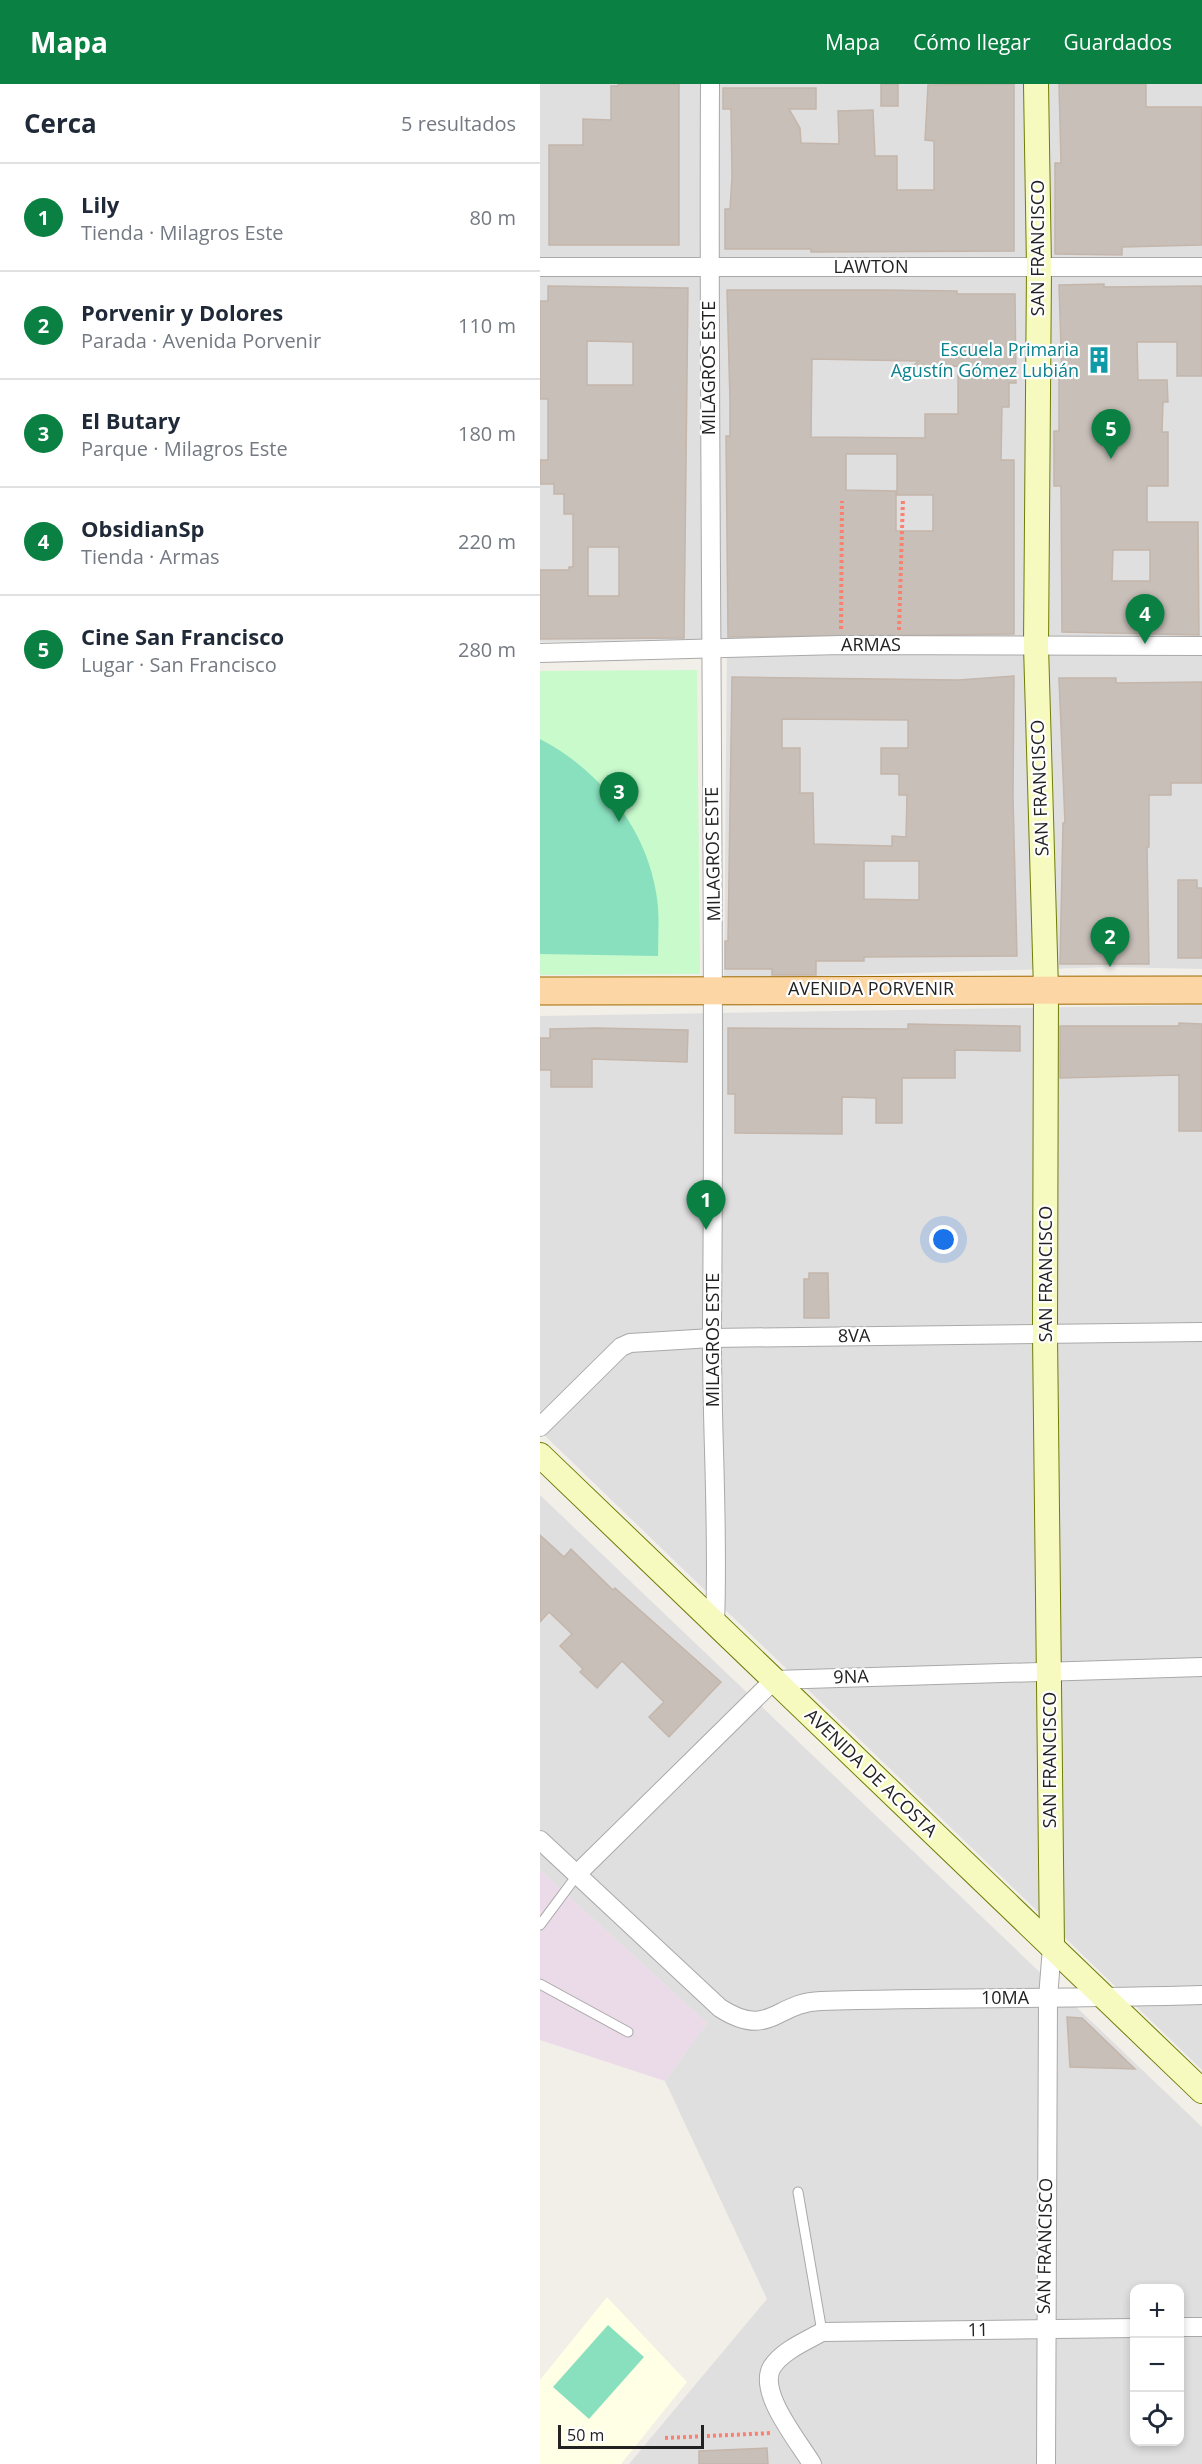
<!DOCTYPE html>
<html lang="es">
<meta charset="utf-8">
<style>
:root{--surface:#fff;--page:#f2f2f3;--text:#1f2937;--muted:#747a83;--line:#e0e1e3;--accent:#0b8043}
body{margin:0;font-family:"Open Sans",sans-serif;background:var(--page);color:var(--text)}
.controls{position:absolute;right:18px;bottom:18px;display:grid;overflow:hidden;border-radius:12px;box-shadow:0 3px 9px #0003}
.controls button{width:54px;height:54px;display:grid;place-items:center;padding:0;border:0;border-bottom:2px solid var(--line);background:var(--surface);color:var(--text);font:30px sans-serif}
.scale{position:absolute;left:18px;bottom:15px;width:146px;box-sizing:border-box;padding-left:6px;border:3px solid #222;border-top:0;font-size:16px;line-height:21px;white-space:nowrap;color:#222;-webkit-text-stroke:4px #fff;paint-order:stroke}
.you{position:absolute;left:404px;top:1156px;width:21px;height:21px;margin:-15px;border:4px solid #fff;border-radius:50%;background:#1a73e8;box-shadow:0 0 0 9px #1a73e833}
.badge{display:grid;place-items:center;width:39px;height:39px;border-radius:50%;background:var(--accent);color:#fff;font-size:20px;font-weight:700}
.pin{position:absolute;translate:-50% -50px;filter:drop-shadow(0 2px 3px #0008)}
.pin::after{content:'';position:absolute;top:32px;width:21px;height:18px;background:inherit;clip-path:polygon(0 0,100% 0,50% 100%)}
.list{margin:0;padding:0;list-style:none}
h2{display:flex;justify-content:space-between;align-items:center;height:78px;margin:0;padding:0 24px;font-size:26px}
h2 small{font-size:20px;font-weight:400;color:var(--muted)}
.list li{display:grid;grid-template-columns:39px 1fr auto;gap:18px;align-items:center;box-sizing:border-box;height:108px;padding:0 24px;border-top:2px solid var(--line)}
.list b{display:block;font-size:22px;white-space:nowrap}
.list p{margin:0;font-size:20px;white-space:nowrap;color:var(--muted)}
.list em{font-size:20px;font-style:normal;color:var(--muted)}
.icon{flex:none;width:33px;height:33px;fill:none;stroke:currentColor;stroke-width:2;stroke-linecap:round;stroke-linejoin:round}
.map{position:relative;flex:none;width:662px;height:2380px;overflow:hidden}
header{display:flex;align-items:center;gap:36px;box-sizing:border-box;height:84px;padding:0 30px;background:var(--accent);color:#fff}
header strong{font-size:28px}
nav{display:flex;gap:33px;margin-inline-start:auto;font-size:21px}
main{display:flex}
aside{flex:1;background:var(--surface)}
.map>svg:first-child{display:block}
.residential{fill:#e0dfdf;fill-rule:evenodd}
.industrial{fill:#ebdbe8}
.education{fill:#ffffe5}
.park{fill:#c8facc}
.pitch{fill:#88e0be}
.building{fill:#c7bfb8;stroke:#c4b6ab;stroke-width:1.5;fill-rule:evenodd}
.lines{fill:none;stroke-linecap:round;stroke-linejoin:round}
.lane-casing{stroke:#a9a9a9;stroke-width:11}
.street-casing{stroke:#a9a9a9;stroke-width:20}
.secondary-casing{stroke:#707d05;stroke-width:26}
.primary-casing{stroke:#a06b00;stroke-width:29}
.path{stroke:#fa8072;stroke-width:4;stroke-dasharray:3 3;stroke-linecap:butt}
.lane{stroke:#fff;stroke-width:9}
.street{stroke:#fff;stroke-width:18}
.secondary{stroke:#f7fabf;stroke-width:24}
.primary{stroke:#fcd6a4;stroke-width:27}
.labels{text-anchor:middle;stroke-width:4.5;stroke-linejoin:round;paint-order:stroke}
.street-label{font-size:18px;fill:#222;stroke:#fff}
.culture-label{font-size:18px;fill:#0d838f;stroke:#fff;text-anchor:end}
</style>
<header>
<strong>Mapa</strong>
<nav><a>Mapa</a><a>Cómo llegar</a><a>Guardados</a></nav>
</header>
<main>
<aside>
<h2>Cerca<small>5 resultados</small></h2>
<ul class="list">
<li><span class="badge">1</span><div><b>Lily</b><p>Tienda · Milagros Este</p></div><em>80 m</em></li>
<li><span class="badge">2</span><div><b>Porvenir y Dolores</b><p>Parada · Avenida Porvenir</p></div><em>110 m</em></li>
<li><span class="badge">3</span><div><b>El Butary</b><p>Parque · Milagros Este</p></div><em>180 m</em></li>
<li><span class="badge">4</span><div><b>ObsidianSp</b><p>Tienda · Armas</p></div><em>220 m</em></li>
<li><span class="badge">5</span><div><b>Cine San Francisco</b><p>Lugar · San Francisco</p></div><em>280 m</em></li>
</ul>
</aside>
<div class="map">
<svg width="662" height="2380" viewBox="0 0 662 2380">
<rect width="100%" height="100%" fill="#f2efe9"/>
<!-- residential -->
<g class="residential">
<polygon points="0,0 662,0 662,885 570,883 184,895 187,555 0,558"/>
<polygon points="662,921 662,1986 0,1347 0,932"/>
<path d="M0,1411L662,2043V2380H89L227,2215L125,1997L167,1939L0,1786ZM594,2204H640V2358H594Z"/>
</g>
<!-- industrial -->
<polygon class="industrial" points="0,1786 167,1939 125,1997 0,1956"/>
<!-- education -->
<polygon class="education" points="67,2213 147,2298 81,2380 0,2380 0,2296"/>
<!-- park -->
<polygon class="park" points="157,586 160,890 0,891 0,587"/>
<!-- pitch -->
<g class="pitch">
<path d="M0,655C58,685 105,742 116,808C120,829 118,851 118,872L0,870Z"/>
<polygon points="68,2241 104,2273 49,2335 13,2303"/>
</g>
<!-- building -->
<g class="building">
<polygon points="78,0 139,0 139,161 9,161 9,61 43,61 43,35 71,36 71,2 78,2"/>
<rect x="341" y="0" width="17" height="22"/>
<polygon points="474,0 474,167 271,168 271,165 185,165 185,125 190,125 192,93 191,25 183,25 183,4 276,4 276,25 249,25 260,44 261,59 299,60 298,27 333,26 335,72 357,72 357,106 394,106 394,57 385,56 388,1"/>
<polygon points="519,0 606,0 606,23 662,23 662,161 582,163 582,171 515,170 515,79 521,79"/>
<path d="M564,200V203L662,202V292H637V258H597L598,296H627L628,318H623L622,348H628V402H607V438H658L659,551L522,548L521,402H514V347H519V295H522L519,201ZM573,466H610V497H572Z"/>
<path d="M8,202L148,204L144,554L0,555V486H29V483H33V430H24V410H14V400H0V376H8V315H0V217H8ZM47,257L93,258V301H47ZM48,463H79V512H48Z"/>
<path d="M187,206H344L417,207V210H475L476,299H469V323H462L461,376H474V550L188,553L186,352H190V317ZM272,275L379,277L371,283L418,282V330H385V354L271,353ZM306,370H357V411H393V447H356V407L306,406Z"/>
<path d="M474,592L473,713L477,872L324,873V877H276V891H232V885H185V857H188L192,593L418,596ZM242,635L368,636V664H341V690H359V711H367L366,753L352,752V762L274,760L273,709H260V664H242ZM324,777H379V816L324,815Z"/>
<polygon points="519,594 576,594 576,599 662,598 662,699 631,699 631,711 609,711 609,763 607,763 609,880 520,880 523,739 525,739"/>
<polygon points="638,796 657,796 657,804 662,804 662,874 638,874"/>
<polygon points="639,939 662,940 662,1047 639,1047 639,991 520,994 520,942 639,942"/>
<polygon points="368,940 480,942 480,967 415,966 415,994 362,994 362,1039 336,1039 336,1014 302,1013 302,1050 195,1049 195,1010 188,1010 188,944 368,945"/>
<polygon points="57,944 148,946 147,978 52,975 52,1003 11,1003 11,986 0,986 0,954 10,954 10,945"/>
<polygon points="269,1189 288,1189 289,1234 264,1234 264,1195 269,1195"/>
<polygon points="0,1451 24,1473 31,1465 73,1506 75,1504 181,1598 129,1653 109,1633 124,1618 82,1577 57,1604 40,1588 43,1585 20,1562 32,1550 9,1528 0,1538"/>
<polygon points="527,1933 542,1934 595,1985 530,1983"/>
<polygon points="227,2364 228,2380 159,2380 159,2367"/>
</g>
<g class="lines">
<defs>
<g id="lane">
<polyline points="0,1841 38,1790"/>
<polyline points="0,1900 88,1948"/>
<polyline points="258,2108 282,2248"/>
</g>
<g id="street">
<path d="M170,0C168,413 176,825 172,1238C171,1338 179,1439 175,1539"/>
<polyline points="0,183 662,183"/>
<polyline points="0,569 301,561 662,562"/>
<polyline points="0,1343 81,1263 90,1259 172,1254 662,1248"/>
<path d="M0,1756L180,1924C230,1956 235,1918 281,1917C408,1913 535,1915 662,1911"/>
<polyline points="38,1789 234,1596 662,1583"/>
<polyline points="640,2243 662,2243"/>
<path d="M272,2380C259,2358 217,2308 232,2283C242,2267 266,2257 282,2248L594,2244"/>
<polyline points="506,2380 508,1914 512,1863"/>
</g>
<g id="secondary">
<polyline points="496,0 499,184 496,562 506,905 505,1250 512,1863"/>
<polyline points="0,1371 662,2007"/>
</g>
<polyline id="primary" points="0,907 662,906"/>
</defs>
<!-- lane casing -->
<use href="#lane" class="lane-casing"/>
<!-- street casing -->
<use href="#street" class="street-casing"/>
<!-- secondary casing -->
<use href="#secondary" class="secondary-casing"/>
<!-- primary casing -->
<use href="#primary" class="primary-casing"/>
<!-- path -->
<g class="path">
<polyline points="301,545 302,417"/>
<polyline points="359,546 363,414"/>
<polyline points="125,2354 232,2349"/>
</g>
<!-- lane -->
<use href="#lane" class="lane"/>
<!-- street -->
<use href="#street" class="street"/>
<!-- secondary -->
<use href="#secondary" class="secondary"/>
<!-- primary -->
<use href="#primary" class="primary"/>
</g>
<!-- icons -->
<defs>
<symbol id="building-bare" viewBox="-9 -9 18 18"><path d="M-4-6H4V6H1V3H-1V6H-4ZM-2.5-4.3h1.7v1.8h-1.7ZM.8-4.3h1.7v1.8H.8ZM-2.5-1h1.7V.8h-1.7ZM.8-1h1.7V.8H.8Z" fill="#0f9aa8" stroke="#fff" stroke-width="2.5" paint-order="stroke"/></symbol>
</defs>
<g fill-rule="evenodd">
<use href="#building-bare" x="540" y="257" width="38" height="38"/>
</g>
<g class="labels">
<!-- street labels -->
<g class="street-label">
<text transform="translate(498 164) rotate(-90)" y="6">SAN FRANCISCO</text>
<text x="331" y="189">LAWTON</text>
<text transform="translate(169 284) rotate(-90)" y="6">MILAGROS ESTE</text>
<text x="331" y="567">ARMAS</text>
<text transform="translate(500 704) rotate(-92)" y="6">SAN FRANCISCO</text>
<text transform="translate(173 770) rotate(-91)" y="6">MILAGROS ESTE</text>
<text x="331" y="911">AVENIDA PORVENIR</text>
<text transform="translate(506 1190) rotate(-90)" y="6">SAN FRANCISCO</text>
<text transform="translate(314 1252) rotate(-1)" y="6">8VA</text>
<text transform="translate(173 1256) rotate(-90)" y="6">MILAGROS ESTE</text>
<text transform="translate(311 1593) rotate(-2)" y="6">9NA</text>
<text transform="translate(510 1676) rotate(-90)" y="6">SAN FRANCISCO</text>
<text transform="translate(331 1689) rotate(44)" y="6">AVENIDA DE ACOSTA</text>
<text x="465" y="1920">10MA</text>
<text transform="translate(505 2162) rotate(-89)" y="6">SAN FRANCISCO</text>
<text transform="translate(438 2246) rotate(-1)" y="6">11</text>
</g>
<!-- culture labels -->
<g class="culture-label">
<text x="539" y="272">Escuela Primaria<tspan x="539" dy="21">Agustín Gómez Lubián</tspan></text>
</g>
</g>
</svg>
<div class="controls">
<button>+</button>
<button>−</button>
<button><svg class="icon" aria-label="locate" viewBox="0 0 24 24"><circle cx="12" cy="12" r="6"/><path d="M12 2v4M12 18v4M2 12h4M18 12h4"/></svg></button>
</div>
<div class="scale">50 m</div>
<div class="you"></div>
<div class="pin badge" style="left:166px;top:1146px">1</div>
<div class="pin badge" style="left:570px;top:883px">2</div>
<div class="pin badge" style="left:79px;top:738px">3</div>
<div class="pin badge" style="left:605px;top:560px">4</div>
<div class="pin badge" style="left:571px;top:375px">5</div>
</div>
</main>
